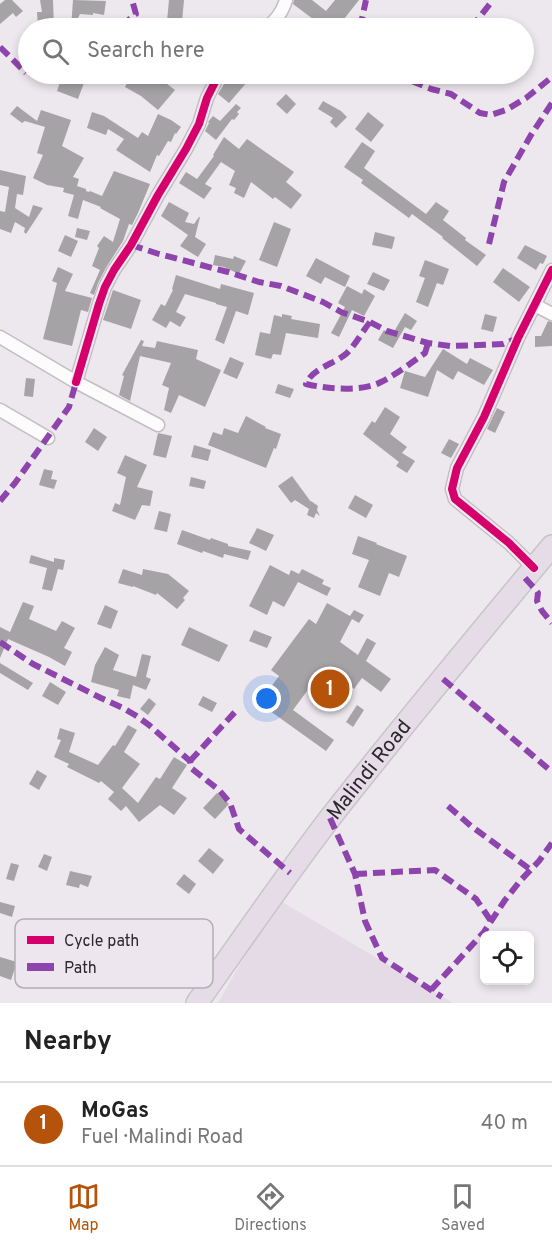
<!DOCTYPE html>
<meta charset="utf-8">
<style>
:root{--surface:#fff;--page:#f2f2f2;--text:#222;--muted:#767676;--line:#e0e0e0;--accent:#b45309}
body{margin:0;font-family:Overpass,sans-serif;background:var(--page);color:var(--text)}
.controls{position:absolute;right:18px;bottom:18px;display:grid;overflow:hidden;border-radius:9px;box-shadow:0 3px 9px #0003}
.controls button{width:54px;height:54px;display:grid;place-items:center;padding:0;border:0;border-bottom:2px solid var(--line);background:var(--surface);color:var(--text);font:30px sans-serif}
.you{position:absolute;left:267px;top:699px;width:21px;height:21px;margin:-15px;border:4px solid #fff;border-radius:50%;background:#1a73e8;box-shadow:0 0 0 9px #1a73e833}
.badge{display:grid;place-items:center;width:39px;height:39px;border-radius:50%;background:var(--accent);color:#fff;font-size:20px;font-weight:700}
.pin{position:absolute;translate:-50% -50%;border:3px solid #fff;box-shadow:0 2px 6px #0006}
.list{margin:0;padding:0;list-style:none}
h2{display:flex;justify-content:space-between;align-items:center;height:78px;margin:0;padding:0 24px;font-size:26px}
h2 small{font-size:20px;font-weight:400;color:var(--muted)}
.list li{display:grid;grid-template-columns:39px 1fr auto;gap:18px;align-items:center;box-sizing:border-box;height:84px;padding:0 24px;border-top:2px solid var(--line)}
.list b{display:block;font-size:22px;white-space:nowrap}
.list p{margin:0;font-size:20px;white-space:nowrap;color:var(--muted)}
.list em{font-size:20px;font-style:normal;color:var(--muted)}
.icon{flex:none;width:33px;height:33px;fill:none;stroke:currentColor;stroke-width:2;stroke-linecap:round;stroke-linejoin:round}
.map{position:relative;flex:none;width:552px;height:1003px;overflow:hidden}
.search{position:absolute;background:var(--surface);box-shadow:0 3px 9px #0003;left:18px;right:18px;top:18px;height:66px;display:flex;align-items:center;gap:15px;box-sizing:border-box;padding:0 21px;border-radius:33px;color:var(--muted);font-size:22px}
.sheet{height:162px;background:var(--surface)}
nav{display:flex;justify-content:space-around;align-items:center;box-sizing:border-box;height:84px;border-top:2px solid var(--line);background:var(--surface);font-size:16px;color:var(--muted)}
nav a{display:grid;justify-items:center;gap:3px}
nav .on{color:var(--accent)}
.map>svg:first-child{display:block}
.built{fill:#e4dbe6}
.building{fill:#a6a3a6}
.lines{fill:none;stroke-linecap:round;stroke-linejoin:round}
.street-casing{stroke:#c2bec2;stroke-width:15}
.highway-casing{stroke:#c6c4c6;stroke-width:24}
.street{stroke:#fcfcfc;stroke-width:12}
.highway{stroke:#e5dce7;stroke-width:21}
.quiet{stroke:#8e44ad;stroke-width:6;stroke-dasharray:12 6;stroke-linecap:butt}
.cycleway-casing{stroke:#eee6ef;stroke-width:11}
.cycleway{stroke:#d6006c;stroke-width:8}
.labels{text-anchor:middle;stroke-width:6;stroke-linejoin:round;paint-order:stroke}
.street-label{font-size:21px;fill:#2a282b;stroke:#eee6ef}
.key{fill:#eee6ef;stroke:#b3adb4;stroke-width:1.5}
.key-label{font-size:16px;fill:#2a282b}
</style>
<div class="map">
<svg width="552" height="1003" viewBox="0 0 552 1003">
<rect width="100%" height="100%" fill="#ede8ed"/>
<!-- built -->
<polygon class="built" points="277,899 453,1003 218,1003"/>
<!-- building -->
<g class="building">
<polygon points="5,0 12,0 23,11 16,17 13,13 0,24 0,4"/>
<polygon points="40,0 53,0 54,27 38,27 37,12 42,12"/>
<polygon points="73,0 106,1 104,15 93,13 93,15 80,14 73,28 71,28"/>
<polygon points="169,0 184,0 182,22 167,21"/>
<polygon points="294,0 312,0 326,11 335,0 359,0 337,28 312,28 317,22 293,4"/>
<polygon points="63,74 85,80 78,99 57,91"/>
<polygon points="132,74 154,74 175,90 158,110 141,96 125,87"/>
<polygon points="230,74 254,74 229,103 218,94"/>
<polygon points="286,94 296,104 287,114 276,104"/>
<polygon points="323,101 341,111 347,117 336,128 330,122 333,118 318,109"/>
<polygon points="236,104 241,108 237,112 239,114 234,120 232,119 216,140 205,131 209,123 208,122 213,116 220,121"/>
<polygon points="17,106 37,121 41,110 71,120 62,146 84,158 73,177 79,179 77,186 86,189 86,191 89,192 90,191 102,196 114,171 150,184 138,213 132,225 129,224 123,241 107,266 98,283 94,295 90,293 100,270 92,266 99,248 97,246 104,236 113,242 120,219 100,208 101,207 83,200 78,219 68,216 74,195 63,192 64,188 47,185 33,178 43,155 37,153 45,127 25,121 22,123 10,114"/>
<polygon points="92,112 104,116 138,138 142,132 148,136 158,114 171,120 181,127 176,134 175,133 171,142 168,141 159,156 157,155 150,172 116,150 124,139 108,129 106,135 87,128"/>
<polygon points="368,112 384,125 371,142 355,129"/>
<polygon points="224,137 239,149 247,139 294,172 286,182 302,195 291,209 275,197 273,199 251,182 244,198 234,193 236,188 229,185 235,171 221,162 205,184 212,188 204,199 179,183 186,172 197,179 214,156 213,155"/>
<polygon points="362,142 375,151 364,168 426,214 436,202 449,211 443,220 466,238 465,240 486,255 477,266 442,238 443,237 412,214 409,218 361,183 363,180 344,167"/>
<polygon points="0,170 26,176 23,195 17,194 15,208 29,217 33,205 43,208 26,234 24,232 25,228 15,222 11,233 0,229 0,211 5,212 9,187 0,185"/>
<polygon points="169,202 189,213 185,222 194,224 199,217 200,217 195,237 206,244 198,257 180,246 188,235 161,216"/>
<polygon points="274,222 291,229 277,267 259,260"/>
<polygon points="77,228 90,231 87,240 75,237"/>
<polygon points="375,232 395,237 392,249 372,245"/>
<polygon points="65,235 78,241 71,257 58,251"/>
<polygon points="525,245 547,256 543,264 540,263 536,270 517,258"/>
<polygon points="215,255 233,259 234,256 246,261 239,274 224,267 213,265"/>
<polygon points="316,258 350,276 345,287 325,277 321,284 306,276"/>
<polygon points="425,260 449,269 443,285 437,283 428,307 416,302 425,278 419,276"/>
<polygon points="58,267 73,274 65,291 92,298 88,312 81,310 72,346 43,339 57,283 52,281"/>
<polygon points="503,268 530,287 519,302 493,282"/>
<polygon points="373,272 390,280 384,291 367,284"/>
<polygon points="176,275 220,289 221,284 254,293 248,315 236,311 224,344 215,340 227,307 216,304 216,303 185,294 176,312 186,317 180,327 170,321 166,328 152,320 161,304 165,306 173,290 172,289"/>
<polygon points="347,286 362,294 364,289 375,296 364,316 352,310 339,337 331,333 345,307 338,303"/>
<polygon points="113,290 141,300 131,329 103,320"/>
<polygon points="405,313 417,321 411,330 405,327 393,348 378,340 384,330 392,335"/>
<polygon points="282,314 292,316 291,319 320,324 318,338 286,333 281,355 273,354 271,359 255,355 260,332 270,334 274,315 282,317"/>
<polygon points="485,314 497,317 493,332 481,329"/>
<polygon points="548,321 552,322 552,346 535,347 535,336 541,336"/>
<polygon points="141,340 144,341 142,346 155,348 157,341 198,350 196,359 221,370 205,407 179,395 171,413 164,410 169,388 162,385 171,363 140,356 130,401 119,395 124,376 122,375"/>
<polygon points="443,349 467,364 470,358 493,370 484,385 458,371 453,380 437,370 428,397 400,388 405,371 425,377"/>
<polygon points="230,357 244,363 237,379 223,373"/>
<polygon points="26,378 35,379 33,397 24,396"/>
<polygon points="278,384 294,389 290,398 275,393"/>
<polygon points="385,407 400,417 390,434 407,447 402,453 415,461 407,473 396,466 399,462 363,434 372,421 375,423"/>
<polygon points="497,408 505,412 495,433 487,429"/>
<polygon points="246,416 266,427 265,428 281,434 276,449 274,448 266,468 208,445 213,432 222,435 224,428 238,433"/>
<polygon points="94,428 107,437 98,451 85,442"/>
<polygon points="158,433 172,436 166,458 153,455"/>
<polygon points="449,439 459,444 451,458 441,453"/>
<polygon points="194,445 211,450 208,461 191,457"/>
<polygon points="125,455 147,465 137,487 153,491 150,506 142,505 135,520 112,511 115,503 120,505 126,477 117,473"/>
<polygon points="44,469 53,471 51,479 57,480 54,489 39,485"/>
<polygon points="292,476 311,502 311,501 318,506 317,510 320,516 316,513 314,518 307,515 309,509 295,500 291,503 278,486"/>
<polygon points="191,477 206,481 204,489 189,486"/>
<polygon points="355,495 373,505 366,518 348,508"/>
<polygon points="159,511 171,514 167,532 154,529"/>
<polygon points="257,528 274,535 266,551 249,543"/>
<polygon points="182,530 210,540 211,538 228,544 228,546 251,551 248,560 224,554 223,558 203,551 202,553 177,544"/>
<polygon points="358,536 377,543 376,544 407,556 399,577 389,573 380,596 358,587 369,560 352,554"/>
<polygon points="31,555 54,562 54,558 65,560 63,570 58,569 52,591 42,589 47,568 29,563"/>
<polygon points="270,565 289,575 291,570 299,574 302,569 324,580 322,584 331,588 327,596 298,582 284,607 273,601 267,615 249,606"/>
<polygon points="123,569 142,575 143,569 168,574 189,591 183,598 185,600 177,609 157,593 156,595 133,586 133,587 118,583"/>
<polygon points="23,602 34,606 29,619 56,631 62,621 75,628 64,648 72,652 65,666 49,657 8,639 0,658 0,627 10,632"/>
<polygon points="327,603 350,616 354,610 364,615 359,623 352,619 340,642 358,655 367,638 376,643 366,661 391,679 381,692 362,678 354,689 324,668 293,710 334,740 326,751 259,703 279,676 271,670 309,619 316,624"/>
<polygon points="105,605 118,611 111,629 97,624"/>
<polygon points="189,627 228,645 219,662 181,645"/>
<polygon points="254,630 272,637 267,648 249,641"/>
<polygon points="105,647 119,655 113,670 136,677 142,654 151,656 146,677 151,679 146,690 133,685 130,699 117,696 119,690 91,682 95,665"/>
<polygon points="0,663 33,683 28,690 0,673"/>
<polygon points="50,682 66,692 58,705 42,696"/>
<polygon points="203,696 217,703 212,712 198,705"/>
<polygon points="149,698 156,704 148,715 140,709"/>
<polygon points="357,705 364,710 353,727 346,722"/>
<polygon points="128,725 137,730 124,752 140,764 122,788 138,803 156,777 160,779 174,757 187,765 172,788 187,798 174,815 160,805 139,822 126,806 121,811 108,799 114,792 101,781 99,783 67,767 69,764 54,757 61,740 57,739 60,728 75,733 69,752 98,765 113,745 115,746"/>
<polygon points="37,770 47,776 39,790 29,784"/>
<polygon points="217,793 229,804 215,819 203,808"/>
<polygon points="209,848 224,860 213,874 198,861"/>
<polygon points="44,854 52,857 47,871 38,867"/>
<polygon points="11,863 19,865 14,881 6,879"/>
<polygon points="70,871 92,876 88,887 80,884 79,888 66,885"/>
<polygon points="184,874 196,884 189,894 176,884"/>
<polygon points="0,902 15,906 12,917 0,913"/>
<polygon points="0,957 17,962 11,980 0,976"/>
</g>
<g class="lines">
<defs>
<g id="street">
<path d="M266,28C276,20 282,13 286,0"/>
<polyline points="535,305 552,314"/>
<polyline points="0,337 76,382 158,425"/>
<polyline points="76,382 99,304 105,287 114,270 131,245 158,195 186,149 199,124 207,98 219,74"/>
<polyline points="0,410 48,438"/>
<polyline points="534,568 509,543 455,499 452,489 457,468 484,417 518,338 552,270"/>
</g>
<g id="highway">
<path id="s1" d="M197,1003C241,941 284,878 330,818C402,726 477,636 552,546"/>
</g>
</defs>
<!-- street casing -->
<use href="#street" class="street-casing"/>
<!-- highway casing -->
<use href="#highway" class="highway-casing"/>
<!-- street -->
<use href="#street" class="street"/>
<!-- highway -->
<use href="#highway" class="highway"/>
<!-- quiet -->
<g class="quiet">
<polyline points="124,28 126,22 136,14 132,0"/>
<polyline points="360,28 366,0"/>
<polyline points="471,28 493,0"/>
<polyline points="0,47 26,73"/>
<polyline points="395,74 431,89 451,94 480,113 491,115 506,110 526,98 552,77"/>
<polyline points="412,80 435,74"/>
<polyline points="489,244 504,182 531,135 552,103"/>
<polyline points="131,245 159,254 228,272 259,282 281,286 323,302 341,312 370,322 387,331 428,343 450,346 479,345 503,344 518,338"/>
<path d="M370,322C362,332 356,344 347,353C335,364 312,368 306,384C327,389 362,392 381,382C397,374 411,363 425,353L428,343"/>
<polyline points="0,501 15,483 69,407 76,382"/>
<polyline points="525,578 535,589 538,593 537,601 542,611 552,623"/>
<polyline points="0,642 33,664 101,698 123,708 135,715 149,725 190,761 191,768 219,790 230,803 239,829 290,873"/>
<polyline points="443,679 552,772"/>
<polyline points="190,761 235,712"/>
<polyline points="448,806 471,826 531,870"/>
<polyline points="330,818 355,874 365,921 382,958 442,997"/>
<polyline points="355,874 435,870 476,899 491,921"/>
<polyline points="431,990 484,932 505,900 521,880 539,861 552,843"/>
</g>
<defs>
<g id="cycleway">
<polyline points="76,382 99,304 105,287 114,270 131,245 158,195 186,149 199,124 207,98 219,74"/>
<polyline points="534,568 509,543 455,499 452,489 457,468 484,417 518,338 552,270"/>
</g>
</defs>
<!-- cycleway casing -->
<use href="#cycleway" class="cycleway-casing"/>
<!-- cycleway -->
<use href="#cycleway" class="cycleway"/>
</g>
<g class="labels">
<!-- street labels -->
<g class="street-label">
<text dy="7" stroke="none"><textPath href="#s1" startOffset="290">Malindi Road</textPath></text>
</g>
</g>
<!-- legend -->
<rect x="15" y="919" width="198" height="69" rx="9" class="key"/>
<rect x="27" y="936" width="27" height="8" fill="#d6006c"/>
<rect x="27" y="963" width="27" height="8" fill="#8e44ad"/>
<g class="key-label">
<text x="64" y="946">Cycle path</text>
<text x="64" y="973">Path</text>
</g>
</svg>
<div class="controls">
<button><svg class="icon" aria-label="locate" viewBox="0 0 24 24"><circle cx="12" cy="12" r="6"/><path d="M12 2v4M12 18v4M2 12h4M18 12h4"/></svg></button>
</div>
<div class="you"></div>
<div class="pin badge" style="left:330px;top:689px">1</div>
<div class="search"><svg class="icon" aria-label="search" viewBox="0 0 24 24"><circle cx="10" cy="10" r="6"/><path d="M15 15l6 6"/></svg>Search here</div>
</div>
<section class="sheet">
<h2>Nearby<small></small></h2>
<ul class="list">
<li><span class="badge">1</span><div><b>MoGas</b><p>Fuel · Malindi Road</p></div><em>40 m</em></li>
</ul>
</section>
<nav>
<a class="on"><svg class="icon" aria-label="map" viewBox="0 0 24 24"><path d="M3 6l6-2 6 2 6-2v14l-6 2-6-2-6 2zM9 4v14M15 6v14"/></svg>Map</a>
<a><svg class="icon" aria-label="directions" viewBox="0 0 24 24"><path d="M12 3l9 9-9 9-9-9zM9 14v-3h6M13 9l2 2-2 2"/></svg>Directions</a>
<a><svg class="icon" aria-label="saved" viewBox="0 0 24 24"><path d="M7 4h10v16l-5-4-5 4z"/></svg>Saved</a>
</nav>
